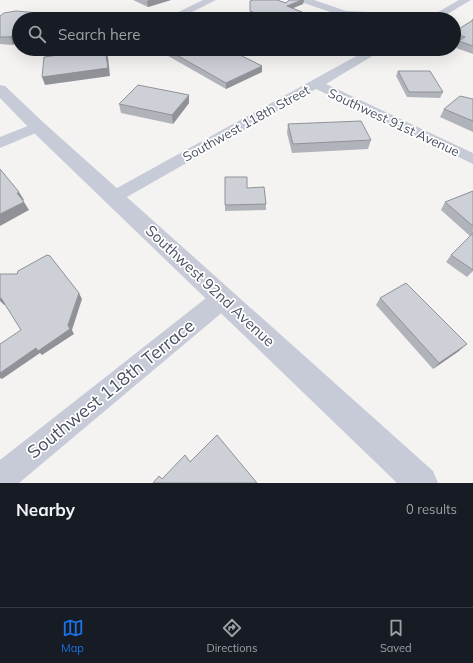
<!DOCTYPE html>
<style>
:root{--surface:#171b24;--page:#242831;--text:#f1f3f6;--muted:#9ea1a6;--line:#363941;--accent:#1a73e8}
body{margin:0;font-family:Mulish,sans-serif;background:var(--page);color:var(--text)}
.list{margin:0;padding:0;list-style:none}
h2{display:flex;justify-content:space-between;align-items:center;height:52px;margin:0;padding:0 16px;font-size:17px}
h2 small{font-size:13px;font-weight:400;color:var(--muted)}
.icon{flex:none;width:22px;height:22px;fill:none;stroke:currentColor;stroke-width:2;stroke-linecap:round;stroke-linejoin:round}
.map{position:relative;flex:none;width:473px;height:483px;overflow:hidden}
.search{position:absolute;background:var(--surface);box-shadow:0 4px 16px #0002;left:12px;right:12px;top:12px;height:44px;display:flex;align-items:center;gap:10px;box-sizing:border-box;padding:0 14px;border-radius:22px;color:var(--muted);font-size:15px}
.sheet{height:124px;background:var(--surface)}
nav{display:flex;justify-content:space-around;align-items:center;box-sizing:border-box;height:56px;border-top:1px solid var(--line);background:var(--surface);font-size:11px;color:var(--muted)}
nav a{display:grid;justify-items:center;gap:2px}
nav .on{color:var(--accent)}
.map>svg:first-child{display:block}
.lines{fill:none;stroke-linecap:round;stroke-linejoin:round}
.minor{fill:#c6cbd7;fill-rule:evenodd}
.tertiary{fill:#c6cbd7;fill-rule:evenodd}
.wall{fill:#b1b3ba}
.shaded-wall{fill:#909297}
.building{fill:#ced0d8;stroke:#909297}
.labels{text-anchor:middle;stroke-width:3.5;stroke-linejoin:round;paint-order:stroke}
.far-street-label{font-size:13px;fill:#495061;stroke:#fff}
.street-label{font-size:15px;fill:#495061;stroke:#fff}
.near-street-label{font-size:18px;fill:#495061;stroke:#fff}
</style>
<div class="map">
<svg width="473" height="483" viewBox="0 0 473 483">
<rect width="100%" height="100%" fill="#f4f3f2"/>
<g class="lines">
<!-- minor -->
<g class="minor">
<polygon points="203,0 216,0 178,19 164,19"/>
<polygon points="299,0 314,0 346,11 370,12 393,17 394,19 351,19 301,2"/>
<polygon points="459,0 471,0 439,19 426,19"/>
<polygon points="369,49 384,49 326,84 473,153 473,164 316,89 120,201 114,203 108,201 105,197 108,193"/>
<polygon points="38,122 43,124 46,127 43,130 0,148 0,137"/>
<polygon points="223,288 231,291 234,298 231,305 19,483 0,483 0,460 215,291"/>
</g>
<!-- tertiary -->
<polygon class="tertiary" points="0,85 5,86 44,123 433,471 438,483 397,483 32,131 0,98"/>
</g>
<!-- wall -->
<g class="wall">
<polygon points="133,0 171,0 148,7"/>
<polygon points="289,0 304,0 303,4 293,8 319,19 257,19 250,16 250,1 286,3"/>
<polygon points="0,16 19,19 19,40 13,45 0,44"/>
<polygon points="473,18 473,54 456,48 459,43 454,41 454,32 471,21"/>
<polygon points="156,49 228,49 262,66 262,72 226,89"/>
<polygon points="398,71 443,92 440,98 407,97 396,76"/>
<polygon points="473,99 473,132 440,117 444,109"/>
<polygon points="189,103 173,124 121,113 119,104"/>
<polygon points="288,124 371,140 368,149 292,153 287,133"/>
<polygon points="225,177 247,188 266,204 266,210 225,211"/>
<polygon points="473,191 473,271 467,277 446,262 451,255 470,236 441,210 445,202"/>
<polygon points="380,298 459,351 433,369 376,305"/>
</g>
<!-- shaded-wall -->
<g class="shaded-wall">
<polygon points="149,0 171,0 148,7 147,1"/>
<polygon points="302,0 304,0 303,4 286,11 287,6"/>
<polygon points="40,13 42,19 32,19"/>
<polygon points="19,30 19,40 13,45 10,37"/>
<polygon points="105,49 108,57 110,76 45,85 42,77"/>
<polygon points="262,66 262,72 226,89 226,83"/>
<polygon points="189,95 189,103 173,124 172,115"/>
<polygon points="19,192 24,200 22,201 17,193"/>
<polygon points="24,202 29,210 0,226 0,214"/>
<polygon points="79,293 82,299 72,330 74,334 42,355 40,353 2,379 0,378 0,373 68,325"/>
<polygon points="1,298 6,304 4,305 0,301 0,299"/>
<polygon points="467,344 459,351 433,369 439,363"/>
</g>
<!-- building -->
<g class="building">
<polygon points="253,0 277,0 286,3 289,0 302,0 287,6 319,19 270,19 250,11 250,1"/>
<polygon points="16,11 40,13 32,19 19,19 19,30 10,37 0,37 0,16 4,13"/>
<polygon points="473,20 473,46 459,41 465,37 454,33 454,32"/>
<polygon points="105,49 108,68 42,77 44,57"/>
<polygon points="166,49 228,49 262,66 226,83"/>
<polygon points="398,71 430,71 443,92 409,92"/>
<polygon points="138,85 189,95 172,115 119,104"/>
<polygon points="460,96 473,99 473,121 444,109"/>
<polygon points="361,121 371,140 293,144 288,124"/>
<polygon points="0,169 19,192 17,193 24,202 0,214"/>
<polygon points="225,177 247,177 247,188 264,187 266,204 225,205"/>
<polygon points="473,191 473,226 445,202"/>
<polygon points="473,233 473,270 451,255"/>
<polygon points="47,255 50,256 79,293 68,325 70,329 38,351 36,348 0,373 0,344 21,330 1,298 0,299 0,274 17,274 18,271"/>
<polygon points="406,283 467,344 439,363 380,298"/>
<polygon points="217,435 257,483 153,483 159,476 162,479 185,455 190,462"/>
</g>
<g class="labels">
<!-- far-street labels -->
<g class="far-street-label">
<text transform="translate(394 122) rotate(25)" y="5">Southwest 91st Avenue</text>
<text transform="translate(246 123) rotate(-29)" y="5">Southwest 118th Street</text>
</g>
<!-- street labels -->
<g class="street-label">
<text transform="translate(210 286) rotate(43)" y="5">Southwest 92nd Avenue</text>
</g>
<!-- near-street labels -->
<g class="near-street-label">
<text transform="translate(111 389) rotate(-39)" y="6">Southwest 118th Terrace</text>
</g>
</g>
</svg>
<div class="search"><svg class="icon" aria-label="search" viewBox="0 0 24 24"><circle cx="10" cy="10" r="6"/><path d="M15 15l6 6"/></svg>Search here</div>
</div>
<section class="sheet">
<h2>Nearby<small>0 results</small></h2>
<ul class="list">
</ul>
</section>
<nav>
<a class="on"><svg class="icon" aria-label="map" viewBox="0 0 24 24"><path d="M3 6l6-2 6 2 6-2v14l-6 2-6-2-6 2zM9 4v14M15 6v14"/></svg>Map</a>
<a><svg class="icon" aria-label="directions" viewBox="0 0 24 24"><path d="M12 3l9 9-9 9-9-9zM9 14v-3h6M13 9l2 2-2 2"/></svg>Directions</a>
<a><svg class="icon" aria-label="saved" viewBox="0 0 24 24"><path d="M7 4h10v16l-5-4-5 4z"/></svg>Saved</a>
</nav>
